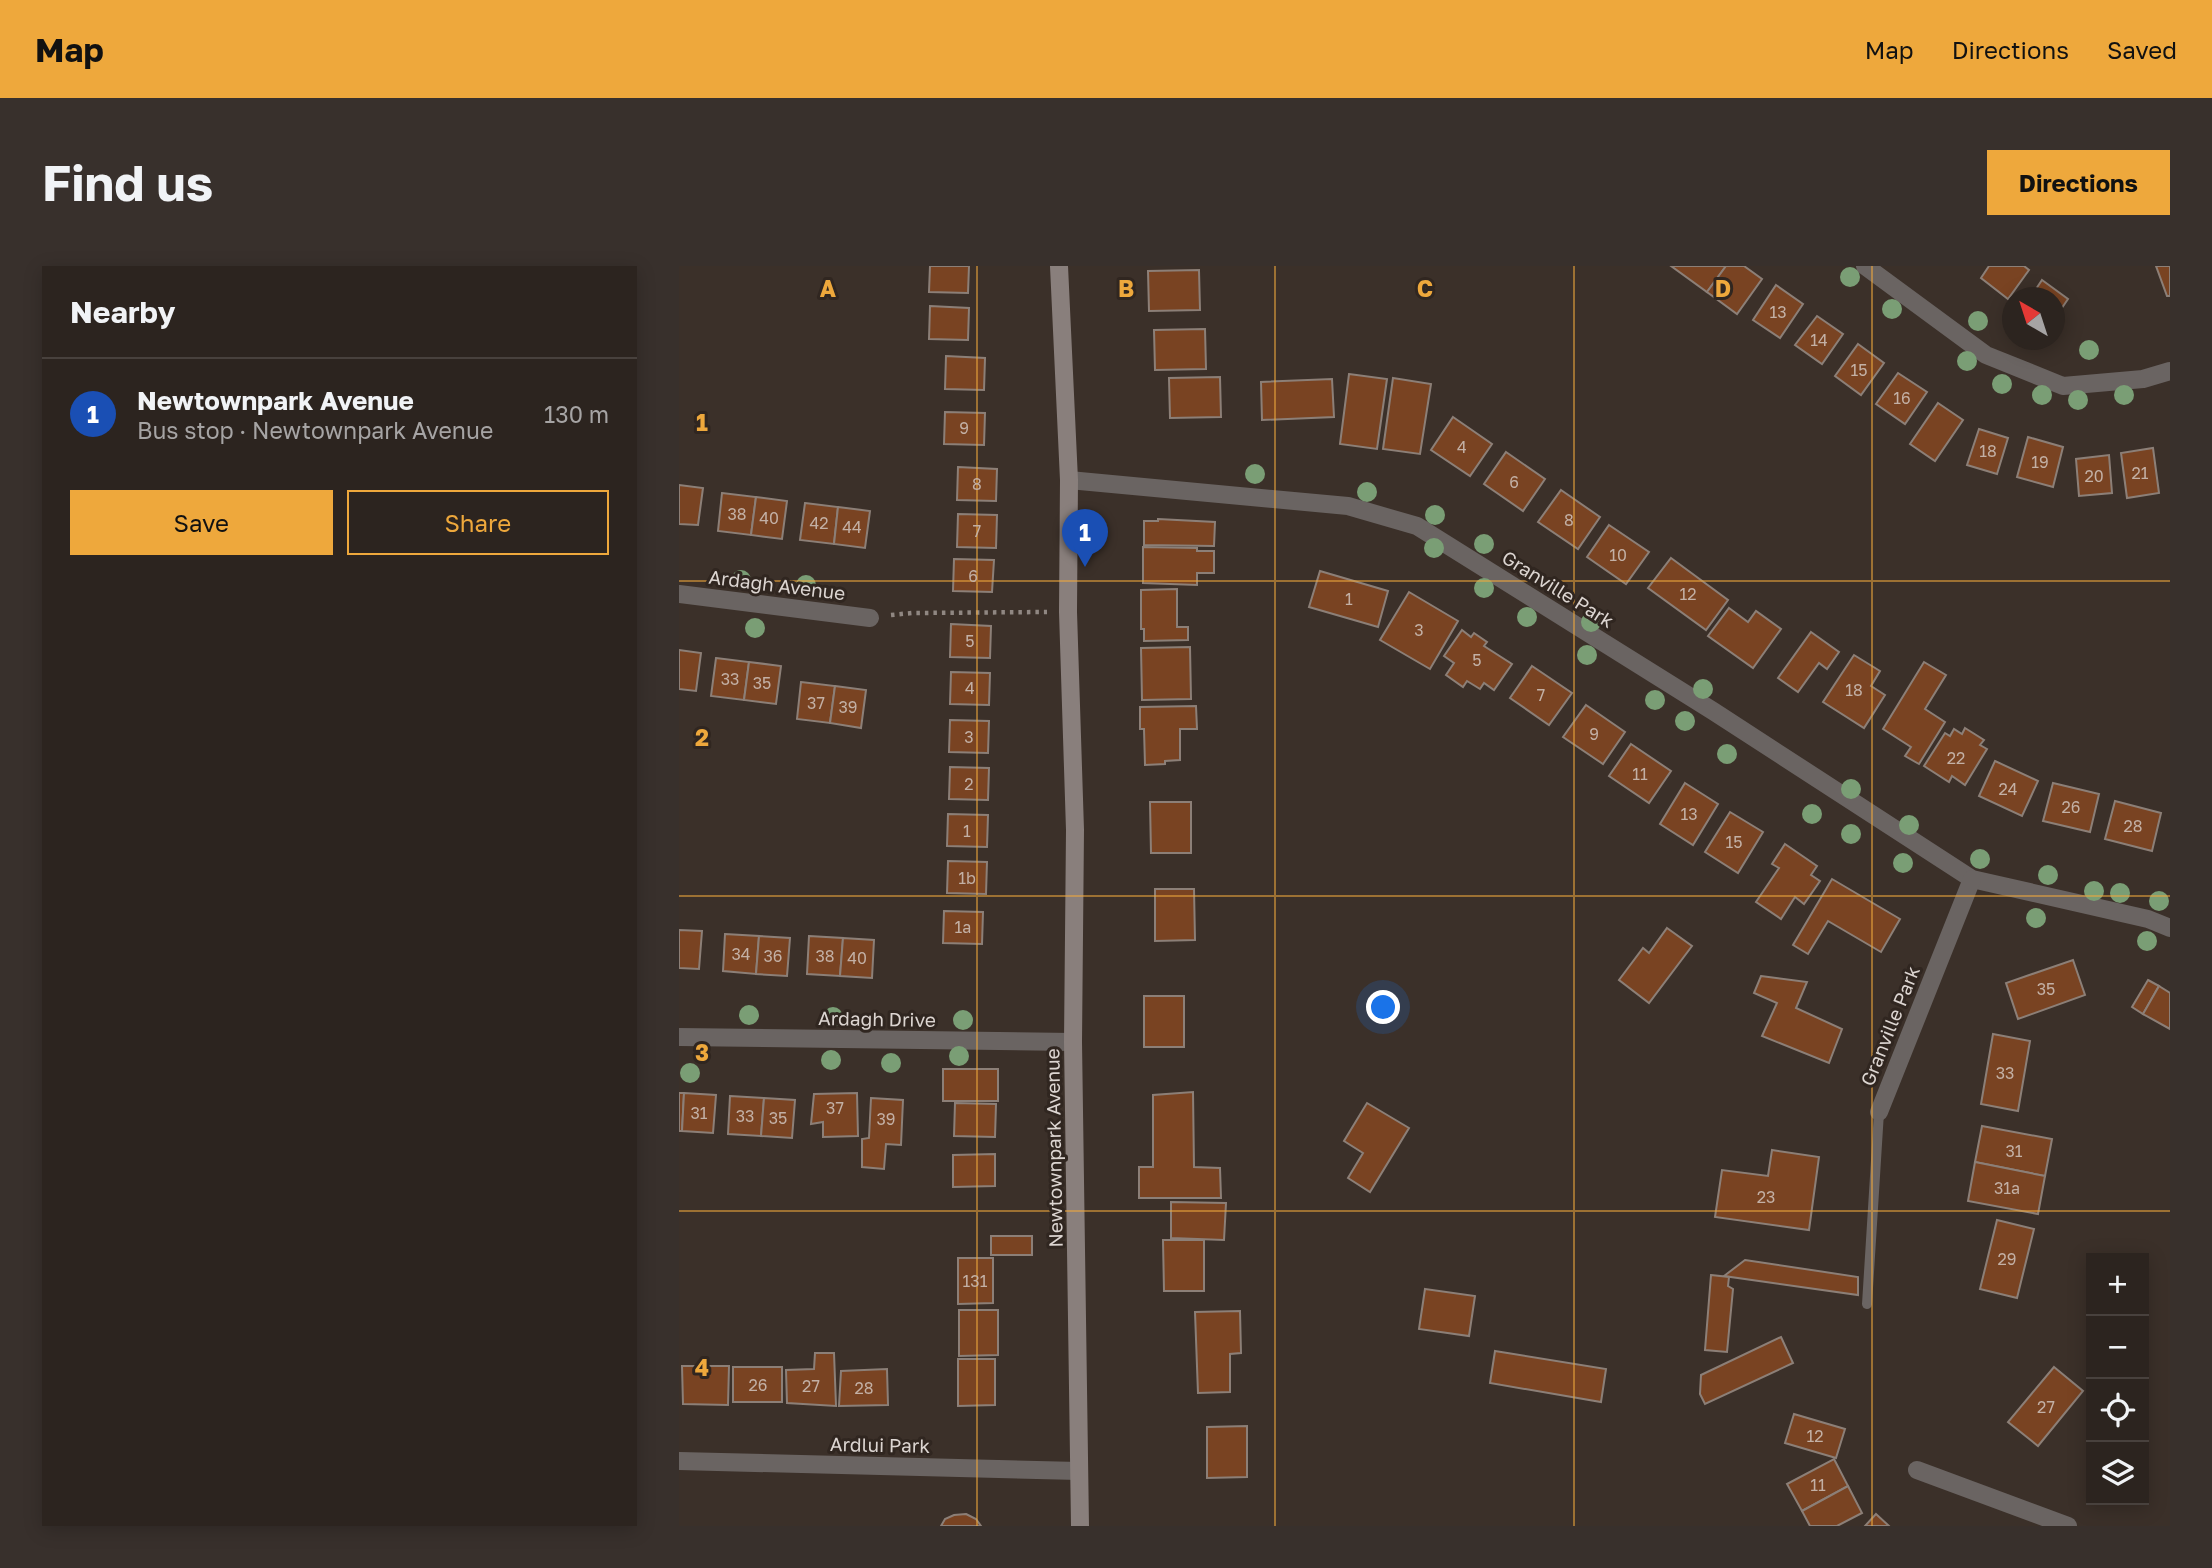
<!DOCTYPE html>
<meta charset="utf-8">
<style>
:root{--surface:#2c241f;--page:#38302c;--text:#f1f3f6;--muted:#a6a4a4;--line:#48413d;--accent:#eea83c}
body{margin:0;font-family:"Golos Text",sans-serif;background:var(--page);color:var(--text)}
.controls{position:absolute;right:21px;bottom:21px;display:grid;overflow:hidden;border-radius:0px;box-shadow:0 4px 18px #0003}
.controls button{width:63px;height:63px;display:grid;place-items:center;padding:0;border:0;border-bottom:2px solid var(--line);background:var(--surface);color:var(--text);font:35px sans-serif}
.compass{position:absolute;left:1323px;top:21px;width:63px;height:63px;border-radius:50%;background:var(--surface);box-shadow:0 4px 18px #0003;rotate:321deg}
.you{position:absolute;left:705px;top:742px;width:24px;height:24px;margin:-18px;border:5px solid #fff;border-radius:50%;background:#1a73e8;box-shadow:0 0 0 10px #1a73e833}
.badge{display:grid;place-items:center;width:46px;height:46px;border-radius:50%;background:var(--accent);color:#fff;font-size:23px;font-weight:700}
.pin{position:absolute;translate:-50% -58px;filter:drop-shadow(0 2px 4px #0008)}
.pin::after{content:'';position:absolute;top:37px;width:24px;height:21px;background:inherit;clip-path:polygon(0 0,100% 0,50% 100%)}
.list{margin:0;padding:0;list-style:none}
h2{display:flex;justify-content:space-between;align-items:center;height:91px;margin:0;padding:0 28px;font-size:30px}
h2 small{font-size:23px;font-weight:400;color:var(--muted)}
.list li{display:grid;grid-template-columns:46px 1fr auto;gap:21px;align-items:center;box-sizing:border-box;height:112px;padding:0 28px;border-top:2px solid var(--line)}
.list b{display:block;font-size:26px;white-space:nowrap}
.list p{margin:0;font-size:23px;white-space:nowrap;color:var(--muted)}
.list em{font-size:23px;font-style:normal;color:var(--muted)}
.actions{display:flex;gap:14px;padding:21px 28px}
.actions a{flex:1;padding:16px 0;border:2px solid var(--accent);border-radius:0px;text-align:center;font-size:24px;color:var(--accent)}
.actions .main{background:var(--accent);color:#111}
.icon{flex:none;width:38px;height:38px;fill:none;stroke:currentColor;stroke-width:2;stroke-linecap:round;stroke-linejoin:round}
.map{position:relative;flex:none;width:1491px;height:1260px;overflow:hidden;border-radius:0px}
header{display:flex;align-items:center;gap:42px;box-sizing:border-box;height:98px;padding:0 35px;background:var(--accent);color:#111}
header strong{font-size:33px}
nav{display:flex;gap:38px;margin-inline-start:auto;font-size:24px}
.intro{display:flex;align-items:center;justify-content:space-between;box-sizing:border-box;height:168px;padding:0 42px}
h1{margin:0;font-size:49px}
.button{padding:18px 32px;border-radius:0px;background:var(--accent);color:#111;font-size:24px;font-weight:700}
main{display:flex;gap:42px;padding:0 42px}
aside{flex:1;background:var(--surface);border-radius:0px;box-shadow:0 4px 18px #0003}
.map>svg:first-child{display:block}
.building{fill:#794322;stroke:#8c7f77;stroke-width:2}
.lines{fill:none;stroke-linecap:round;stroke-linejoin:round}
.path{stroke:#908782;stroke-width:4.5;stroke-dasharray:3.5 5;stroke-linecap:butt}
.service{stroke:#6a6462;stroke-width:10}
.minor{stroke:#6a6462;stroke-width:18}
.secondary{stroke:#897f7c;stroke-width:18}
.tree{fill:#7a9e75}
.grid{fill:none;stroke:#eea83c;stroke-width:2;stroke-opacity:0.55}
.labels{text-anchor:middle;stroke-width:6;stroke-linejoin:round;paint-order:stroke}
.number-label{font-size:16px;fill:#c3b0a5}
.street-label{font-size:19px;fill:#dcd5d1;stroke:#302620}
.grid-label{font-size:23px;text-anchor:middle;font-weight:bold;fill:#eea83c;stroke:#302620;stroke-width:6;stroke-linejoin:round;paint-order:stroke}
</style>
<header>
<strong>Map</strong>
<nav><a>Map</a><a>Directions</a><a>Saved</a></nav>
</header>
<div class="intro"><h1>Find us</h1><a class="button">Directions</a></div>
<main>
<aside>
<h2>Nearby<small></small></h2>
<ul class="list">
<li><span class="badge" style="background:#1a4fb4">1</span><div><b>Newtownpark Avenue</b><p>Bus stop · Newtownpark Avenue</p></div><em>130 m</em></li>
</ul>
<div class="actions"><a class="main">Save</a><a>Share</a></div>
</aside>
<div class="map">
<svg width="1491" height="1260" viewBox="0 0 1491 1260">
<rect width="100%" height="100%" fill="#3b3029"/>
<!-- building -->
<g class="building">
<polygon points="251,0 290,0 289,27 250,26"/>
<polygon points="992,0 1047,0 1028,26"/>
<polygon points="1047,0 1065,0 1083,13 1058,48 1028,26"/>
<polygon points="1310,0 1345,0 1350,4 1329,33 1302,12"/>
<polygon points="1477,0 1491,0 1491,30 1488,30"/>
<polygon points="520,4 521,44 470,45 469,5"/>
<polygon points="1363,14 1389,33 1376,52 1376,32 1351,32"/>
<polygon points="1097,19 1124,38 1101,72 1074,54"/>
<polygon points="251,40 290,42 289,74 250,73"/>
<polygon points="1138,50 1164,68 1143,98 1116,79"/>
<polygon points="526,63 527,103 476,104 475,64"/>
<polygon points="1179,78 1205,97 1182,129 1156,110"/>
<polygon points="267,90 306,92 305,124 266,123"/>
<polygon points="1219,107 1248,126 1226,158 1197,138"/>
<polygon points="670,108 708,113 698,183 661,178"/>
<polygon points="541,111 542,151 491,152 490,112"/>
<polygon points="714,112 752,118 741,188 704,183"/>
<polygon points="653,113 655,151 583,154 582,116"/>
<polygon points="1259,137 1284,154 1256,195 1231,178"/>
<polygon points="266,146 306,147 305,179 265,178"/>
<polygon points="774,151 813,178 791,210 752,184"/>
<polygon points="1300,163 1329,172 1318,208 1288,199"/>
<polygon points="1349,171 1384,181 1374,221 1338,211"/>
<polygon points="1474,182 1480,227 1448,232 1442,187"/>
<polygon points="827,186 866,213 844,245 805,218"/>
<polygon points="1430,189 1433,227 1400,230 1397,193"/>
<polygon points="279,201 318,203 317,235 278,234"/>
<polygon points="0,219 24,222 19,259 0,258"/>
<polygon points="882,224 921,251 899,283 859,256"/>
<polygon points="43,227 77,231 72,269 39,265"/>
<polygon points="77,231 108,235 103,273 72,269"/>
<polygon points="126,237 159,241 155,278 121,274"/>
<polygon points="159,241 191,245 186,282 155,278"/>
<polygon points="279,248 318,249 317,282 278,281"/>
<polygon points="479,253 536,256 535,280 465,279 465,255 479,255"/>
<polygon points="930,259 970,286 947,318 908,291"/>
<polygon points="464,281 518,282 518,285 535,285 535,307 518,307 518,319 464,317"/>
<polygon points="992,292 1049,334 1027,364 969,322"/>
<polygon points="275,293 315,294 313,326 274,325"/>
<polygon points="641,305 709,325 699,361 630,341"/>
<polygon points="498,323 498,361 509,361 509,374 465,375 465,363 462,363 462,324"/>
<polygon points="730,326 779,355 751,403 701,374"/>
<polygon points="1050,342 1069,356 1077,345 1102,363 1074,402 1029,370"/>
<polygon points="272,358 312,360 311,392 271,391"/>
<polygon points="783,364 792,371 795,367 808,376 805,380 833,398 815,424 805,417 801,423 788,415 784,421 767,409 775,397 765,390"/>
<polygon points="1132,366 1160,386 1148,403 1140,397 1119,426 1099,412"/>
<polygon points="511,381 512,433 463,434 462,382"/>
<polygon points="0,384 22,387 17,425 0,423"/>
<polygon points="1175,389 1201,405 1192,420 1206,429 1185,462 1144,436"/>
<polygon points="37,392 70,396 65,434 32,430"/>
<polygon points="70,396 102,400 97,438 65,434"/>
<polygon points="1245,396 1267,409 1246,443 1266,456 1240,498 1226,490 1232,481 1204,463"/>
<polygon points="853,400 893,427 870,459 831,432"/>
<polygon points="272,406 311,407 310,439 271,438"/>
<polygon points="122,416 156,420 151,457 118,453"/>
<polygon points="156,420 187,424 182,462 151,457"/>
<polygon points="907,439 946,466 924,498 884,471"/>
<polygon points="517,440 518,463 501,463 501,494 486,495 486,498 466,499 465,463 461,463 461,441"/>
<polygon points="271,454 310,455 309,487 270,486"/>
<polygon points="1286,462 1305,474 1301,479 1308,483 1286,519 1273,510 1270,516 1245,500 1266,467 1271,470 1275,463 1283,468"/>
<polygon points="952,478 992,505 970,537 930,510"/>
<polygon points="1316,495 1359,515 1343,550 1300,530"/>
<polygon points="271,501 310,502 309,534 270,533"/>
<polygon points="1006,517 1039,538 1014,579 981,558"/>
<polygon points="1374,517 1420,528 1411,566 1364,555"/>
<polygon points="1436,535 1482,547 1473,585 1426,573"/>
<polygon points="471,536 512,536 512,587 472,587"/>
<polygon points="1051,546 1084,566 1059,607 1026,586"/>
<polygon points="269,548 309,549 308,581 268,580"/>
<polygon points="1106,578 1138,600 1132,609 1141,615 1125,638 1116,631 1102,653 1077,636 1100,602 1093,598"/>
<polygon points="269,595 308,596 307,628 268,627"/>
<polygon points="1153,613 1221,653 1202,686 1149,655 1129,688 1114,679"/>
<polygon points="476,623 515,623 516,674 476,675"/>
<polygon points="265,645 304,646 303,678 264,677"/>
<polygon points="988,662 1013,680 970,737 940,714 964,682 970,687"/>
<polygon points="0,664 23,665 20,703 0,702"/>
<polygon points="46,668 80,670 77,708 44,705"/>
<polygon points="80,670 111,672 108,710 77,708"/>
<polygon points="130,670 164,672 161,710 128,708"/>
<polygon points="164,672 195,674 193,712 161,710"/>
<polygon points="1394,694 1406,729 1339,753 1327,717"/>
<polygon points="1082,710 1128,716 1117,742 1163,763 1150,797 1083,770 1098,737 1075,727"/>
<polygon points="1469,714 1480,720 1464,748 1453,741"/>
<polygon points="1480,720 1491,727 1491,763 1464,748"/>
<rect x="465" y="730" width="40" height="51"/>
<polygon points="1314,768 1351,775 1339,845 1302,838"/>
<rect x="264" y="803" width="55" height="32"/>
<polygon points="514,826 515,901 541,902 542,932 460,932 460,901 474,901 474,829"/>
<polygon points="0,827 5,827 3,865 0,865"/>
<polygon points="5,827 37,829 34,867 3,865"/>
<polygon points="178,827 179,870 144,871 144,856 132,858 135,828"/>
<polygon points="51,830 85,832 82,870 49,868"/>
<polygon points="85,832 116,834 113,872 82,870"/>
<polygon points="192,832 224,834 222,879 207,878 205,903 183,901 183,873 190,872"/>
<polygon points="276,837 317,838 316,871 275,870"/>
<polygon points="688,837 730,862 691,926 669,912 684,887 665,875"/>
<polygon points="1303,860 1373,873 1366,910 1296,896"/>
<polygon points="1093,884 1140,891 1130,964 1036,951 1043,904 1089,910"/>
<polygon points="316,888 316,920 274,921 274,889"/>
<polygon points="1296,896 1366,910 1359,948 1289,935"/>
<polygon points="492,936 547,937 545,974 492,972"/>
<polygon points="1318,954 1355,963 1338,1032 1301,1023"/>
<rect x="312" y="970" width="41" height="19"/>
<polygon points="484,974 525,974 525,1025 485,1025"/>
<polygon points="279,992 314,992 314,1037 279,1038"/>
<polygon points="1066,994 1179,1011 1179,1029 1045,1010"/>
<polygon points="1032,1009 1050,1011 1049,1020 1054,1023 1048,1086 1026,1084"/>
<polygon points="746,1023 796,1030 790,1070 740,1063"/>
<polygon points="280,1044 319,1044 319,1089 280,1090"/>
<polygon points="561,1045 562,1087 551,1088 551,1126 519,1127 516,1046"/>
<polygon points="1102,1071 1114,1097 1026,1138 1021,1128 1022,1109"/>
<polygon points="816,1085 927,1103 922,1136 811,1117"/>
<polygon points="136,1087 155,1087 157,1140 108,1137 107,1104 135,1103"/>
<polygon points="279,1093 316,1093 316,1139 279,1140"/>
<polygon points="3,1100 50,1100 49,1139 4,1138"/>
<rect x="54" y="1101" width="49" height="35"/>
<polygon points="1375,1101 1404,1125 1359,1180 1329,1156"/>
<polygon points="208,1103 209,1139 160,1140 162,1105"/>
<polygon points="1115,1148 1166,1163 1157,1192 1106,1177"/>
<polygon points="568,1160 568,1211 528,1212 528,1161"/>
<polygon points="1155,1193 1169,1220 1123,1245 1108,1218"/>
<polygon points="1169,1220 1183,1247 1158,1260 1131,1260 1123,1245"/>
<polygon points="287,1248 297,1253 302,1260 262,1260 266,1253 275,1249"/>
<polygon points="1197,1248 1210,1260 1186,1260"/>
</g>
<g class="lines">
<!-- path -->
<polyline class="path" points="212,349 233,347 368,346"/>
<!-- service -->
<polyline class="service" points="1188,1038 1200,846"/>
<!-- minor -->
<g class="minor">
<polyline points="1186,0 1307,89 1384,120 1464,113 1491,105"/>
<polyline points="390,214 669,240 738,260 1034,445 1293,613 1469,653 1491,662"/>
<polyline points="0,328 191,352"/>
<polyline points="0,771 394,776"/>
<polyline points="1200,846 1293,613"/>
<polyline points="0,1195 400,1205"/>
<polyline points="1238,1204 1389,1260"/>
</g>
<!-- secondary -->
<polyline class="secondary" points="380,0 390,214 389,346 396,564 394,776 401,1260"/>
</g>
<!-- trees -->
<g class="tree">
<circle cx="1171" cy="11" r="10"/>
<circle cx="1213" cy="43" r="10"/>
<circle cx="1299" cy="55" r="10"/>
<circle cx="1410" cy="84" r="10"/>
<circle cx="1288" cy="95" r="10"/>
<circle cx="1323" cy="118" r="10"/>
<circle cx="1363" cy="129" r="10"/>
<circle cx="1445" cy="129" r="10"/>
<circle cx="1399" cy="134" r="10"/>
<circle cx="576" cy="208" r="10"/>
<circle cx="688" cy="226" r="10"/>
<circle cx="756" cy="249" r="10"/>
<circle cx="805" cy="278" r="10"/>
<circle cx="755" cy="282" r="10"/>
<circle cx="62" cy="314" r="10"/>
<circle cx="127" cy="319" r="10"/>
<circle cx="805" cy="322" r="10"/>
<circle cx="848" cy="351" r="10"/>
<circle cx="912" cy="356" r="10"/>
<circle cx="76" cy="362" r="10"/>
<circle cx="908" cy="389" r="10"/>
<circle cx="1024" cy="423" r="10"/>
<circle cx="976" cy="434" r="10"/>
<circle cx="1006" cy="455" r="10"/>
<circle cx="1048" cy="488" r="10"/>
<circle cx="1172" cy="523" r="10"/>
<circle cx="1133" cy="548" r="10"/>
<circle cx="1230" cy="559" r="10"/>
<circle cx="1172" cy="568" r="10"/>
<circle cx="1301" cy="593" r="10"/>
<circle cx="1224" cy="597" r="10"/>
<circle cx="1369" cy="609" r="10"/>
<circle cx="1415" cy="625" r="10"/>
<circle cx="1441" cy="627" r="10"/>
<circle cx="1480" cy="635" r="10"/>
<circle cx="1357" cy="652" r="10"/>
<circle cx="1468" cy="675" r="10"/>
<circle cx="70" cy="749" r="10"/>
<circle cx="154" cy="751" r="10"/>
<circle cx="284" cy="754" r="10"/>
<circle cx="280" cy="790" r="10"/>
<circle cx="152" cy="794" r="10"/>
<circle cx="212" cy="797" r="10"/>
<circle cx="11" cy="807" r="10"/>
</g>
<!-- grid -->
<path class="grid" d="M298,0V1260M596,0V1260M895,0V1260M1193,0V1260M0,315H1491M0,630H1491M0,945H1491"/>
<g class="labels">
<!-- number labels -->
<g class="number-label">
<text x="1099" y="52">13</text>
<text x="1140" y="80">14</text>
<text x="1180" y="110">15</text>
<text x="1223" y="138">16</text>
<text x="285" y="168">9</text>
<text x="783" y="187">4</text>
<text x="1309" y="191">18</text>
<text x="1361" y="202">19</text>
<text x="1461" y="213">21</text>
<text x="1415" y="216">20</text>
<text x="835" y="222">6</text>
<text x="298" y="224">8</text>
<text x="58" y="254">38</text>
<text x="90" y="258">40</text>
<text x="890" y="260">8</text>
<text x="140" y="263">42</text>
<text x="173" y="267">44</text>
<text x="298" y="271">7</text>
<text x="939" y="295">10</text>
<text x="294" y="316">6</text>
<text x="1009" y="334">12</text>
<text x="670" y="339">1</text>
<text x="740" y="370">3</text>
<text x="291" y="381">5</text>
<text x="798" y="400">5</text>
<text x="51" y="419">33</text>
<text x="83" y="423">35</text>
<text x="291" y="428">4</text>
<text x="1175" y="430">18</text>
<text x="862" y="435">7</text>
<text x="137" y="443">37</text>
<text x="169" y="447">39</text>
<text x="915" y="474">9</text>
<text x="290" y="477">3</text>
<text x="1277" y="498">22</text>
<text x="961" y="514">11</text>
<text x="290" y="524">2</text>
<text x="1329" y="529">24</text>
<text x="1392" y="547">26</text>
<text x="1010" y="554">13</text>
<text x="1454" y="566">28</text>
<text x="288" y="571">1</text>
<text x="1055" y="582">15</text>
<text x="288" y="618">1b</text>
<text x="284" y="667">1a</text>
<text x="62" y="694">34</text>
<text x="94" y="696">36</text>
<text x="146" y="696">38</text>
<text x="178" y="698">40</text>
<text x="1367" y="729">35</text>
<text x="1326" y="813">33</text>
<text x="156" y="848">37</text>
<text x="20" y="853">31</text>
<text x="66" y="856">33</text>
<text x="99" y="858">35</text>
<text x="207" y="859">39</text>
<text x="1335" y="891">31</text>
<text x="1328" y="928">31a</text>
<text x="1087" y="937">23</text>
<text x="1328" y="999">29</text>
<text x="296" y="1021">131</text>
<text x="79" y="1125">26</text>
<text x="132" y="1126">27</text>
<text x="185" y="1128">28</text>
<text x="1367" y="1147">27</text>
<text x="1136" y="1176">12</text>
<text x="1139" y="1225">11</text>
</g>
<!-- street labels -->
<g class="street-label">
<text transform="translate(98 319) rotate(7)" y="7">Ardagh Avenue</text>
<text transform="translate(879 323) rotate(32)" y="7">Granville Park</text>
<text transform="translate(198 753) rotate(1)" y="7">Ardagh Drive</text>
<text transform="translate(1211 760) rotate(-68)" y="7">Granville Park</text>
<text transform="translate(375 882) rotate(-91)" y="7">Newtownpark Avenue</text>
<text transform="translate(201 1179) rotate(1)" y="7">Ardlui Park</text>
</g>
</g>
<g class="grid-label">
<text x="149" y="31">A</text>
<text x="447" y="31">B</text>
<text x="746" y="31">C</text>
<text x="1044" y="31">D</text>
<text x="23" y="165">1</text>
<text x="23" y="480">2</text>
<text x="23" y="795">3</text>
<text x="23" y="1110">4</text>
</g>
</svg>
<div class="controls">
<button>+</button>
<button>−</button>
<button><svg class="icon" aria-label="locate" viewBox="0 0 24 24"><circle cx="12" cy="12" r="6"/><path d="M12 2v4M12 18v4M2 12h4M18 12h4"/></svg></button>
<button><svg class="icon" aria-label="layers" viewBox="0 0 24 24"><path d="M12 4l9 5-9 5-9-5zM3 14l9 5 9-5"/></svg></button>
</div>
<svg class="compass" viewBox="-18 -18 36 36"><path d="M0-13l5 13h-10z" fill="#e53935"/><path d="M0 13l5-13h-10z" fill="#a6a4a4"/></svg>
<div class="you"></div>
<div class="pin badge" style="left:406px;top:301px;background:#1a4fb4">1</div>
</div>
</main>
